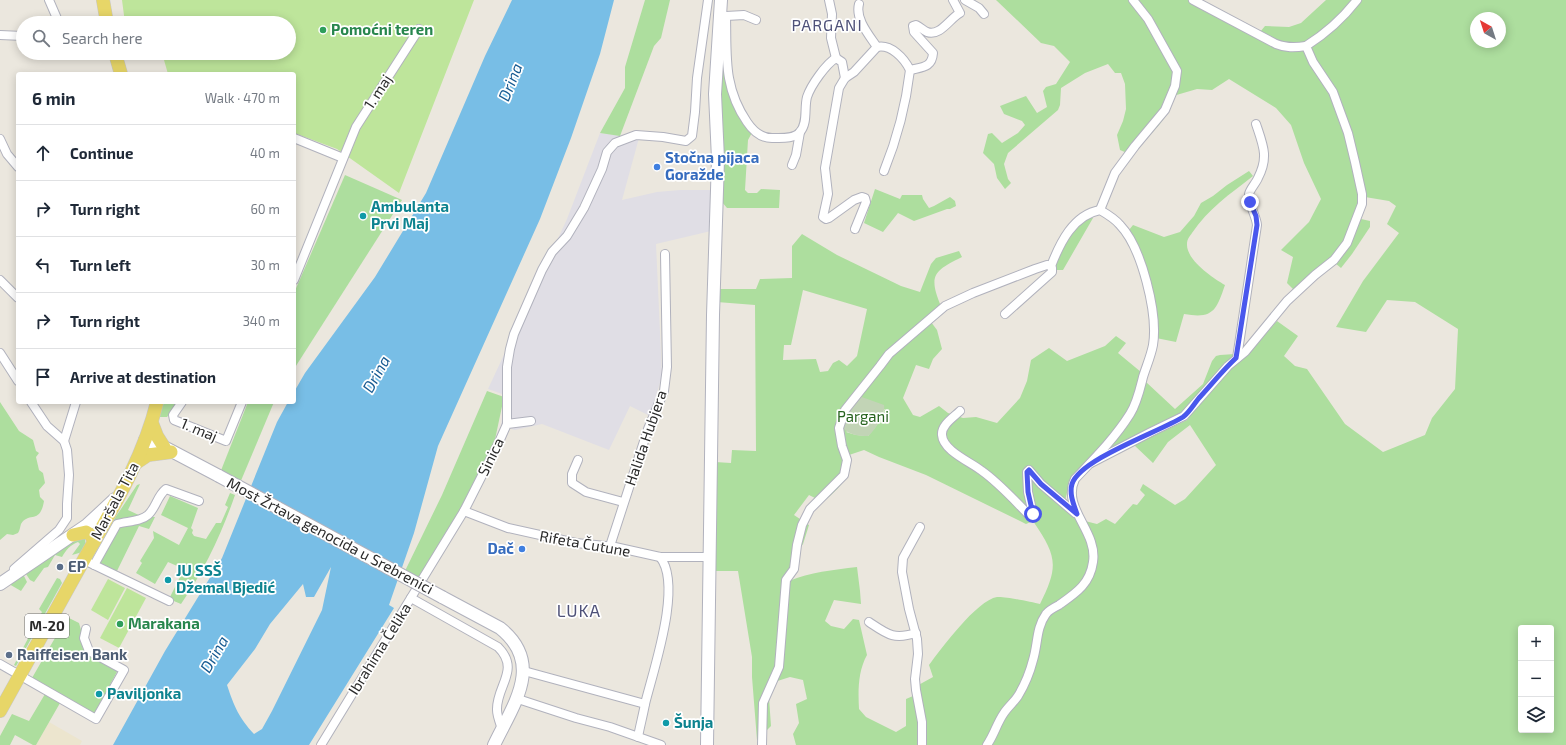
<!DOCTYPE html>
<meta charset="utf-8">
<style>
:root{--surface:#fff;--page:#f6f6f7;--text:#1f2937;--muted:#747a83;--line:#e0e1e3}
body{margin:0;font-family:"Exo 2",sans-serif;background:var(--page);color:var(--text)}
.controls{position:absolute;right:12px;bottom:12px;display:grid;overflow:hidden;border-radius:4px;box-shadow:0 2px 10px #0003}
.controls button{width:36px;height:36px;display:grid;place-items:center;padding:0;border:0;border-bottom:1px solid var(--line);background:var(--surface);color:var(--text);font:20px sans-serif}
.compass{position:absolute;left:1470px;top:12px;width:36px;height:36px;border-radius:50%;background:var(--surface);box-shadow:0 2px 10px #0003;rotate:321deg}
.stop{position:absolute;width:12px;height:12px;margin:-9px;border:3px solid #4957ed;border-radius:50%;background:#fff}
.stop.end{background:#4957ed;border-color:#fff;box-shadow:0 1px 4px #0008}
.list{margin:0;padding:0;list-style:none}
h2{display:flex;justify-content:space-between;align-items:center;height:52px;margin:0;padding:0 16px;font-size:17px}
h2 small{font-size:13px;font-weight:400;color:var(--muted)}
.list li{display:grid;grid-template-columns:26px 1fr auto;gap:12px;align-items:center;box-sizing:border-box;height:56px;padding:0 16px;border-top:1px solid var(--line)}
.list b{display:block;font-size:15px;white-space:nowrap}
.list em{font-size:13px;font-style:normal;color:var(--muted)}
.icon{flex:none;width:22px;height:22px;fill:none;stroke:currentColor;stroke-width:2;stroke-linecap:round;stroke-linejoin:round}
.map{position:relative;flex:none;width:1566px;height:745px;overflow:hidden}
.search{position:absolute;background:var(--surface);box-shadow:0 2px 10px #0003;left:16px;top:16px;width:280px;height:44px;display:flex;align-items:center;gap:10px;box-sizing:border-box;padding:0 14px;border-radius:22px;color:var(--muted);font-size:15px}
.panel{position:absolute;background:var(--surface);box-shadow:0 2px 10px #0003;left:16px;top:72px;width:280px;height:332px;border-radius:4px}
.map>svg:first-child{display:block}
.industrial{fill:#e0dee5}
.education{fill:#ece5ce}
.green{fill:#adde9e;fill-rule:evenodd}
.cemetery{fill:#c2d4b6}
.pitch{fill:#bee59b}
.water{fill:#78bee6;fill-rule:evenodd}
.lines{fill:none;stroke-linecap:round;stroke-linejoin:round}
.street-casing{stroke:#b1b2bd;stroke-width:10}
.secondary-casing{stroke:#b1b2bd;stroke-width:14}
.primary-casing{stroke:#c8c8c8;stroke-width:14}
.street{stroke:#fff;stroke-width:8}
.secondary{stroke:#fff;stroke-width:12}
.primary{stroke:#e7d668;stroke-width:13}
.secondary-bridge-casing{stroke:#b1b2bd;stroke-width:14;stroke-linecap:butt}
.secondary-bridge{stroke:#fff;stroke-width:12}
.route{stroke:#4957ed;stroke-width:5}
.leisure-dot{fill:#2e9e5b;stroke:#fff;stroke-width:1.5}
.shop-dot{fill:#3f7fe0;stroke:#fff;stroke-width:1.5}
.culture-dot{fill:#0f9aa8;stroke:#fff;stroke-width:1.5}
.service-dot{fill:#5c6f8a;stroke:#fff;stroke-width:1.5}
.labels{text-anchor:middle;stroke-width:3.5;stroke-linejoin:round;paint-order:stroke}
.shield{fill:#fff;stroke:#6b6b6b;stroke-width:1}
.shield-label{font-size:14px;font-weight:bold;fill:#2b2b2b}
.leisure-label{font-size:15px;font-weight:bold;fill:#27864d;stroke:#fff;text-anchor:start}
.street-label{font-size:15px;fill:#2b2b2b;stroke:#fff}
.shop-label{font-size:15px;font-weight:bold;fill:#366cbe;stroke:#fff;text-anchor:start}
.culture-label{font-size:15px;font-weight:bold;fill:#0d838f;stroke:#fff;text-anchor:start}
.park-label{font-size:15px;fill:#27631f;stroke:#fff}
.service-label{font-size:15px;font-weight:bold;fill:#4e5e75;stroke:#fff;text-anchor:start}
.neighbourhood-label{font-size:16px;letter-spacing:1px;fill:#4e5178;stroke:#fff}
.water-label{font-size:16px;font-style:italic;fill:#175b92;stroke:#fff}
.quarter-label{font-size:17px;letter-spacing:1px;fill:#4e5178;stroke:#fff}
</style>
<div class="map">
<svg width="1566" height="745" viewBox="0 0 1566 745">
<rect width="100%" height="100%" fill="#ebe7de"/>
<!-- industrial -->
<polygon class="industrial" points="600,133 639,138 622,200 657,192 680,190 712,190 711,231 656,244 662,376 650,416 630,406 609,450 542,424 515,430 501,426 505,395 488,389 567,219"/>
<!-- education -->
<polygon class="education" points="49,722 82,741 80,745 36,745"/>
<!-- green -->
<g class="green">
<polygon points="645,0 670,0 661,38 654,46 620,136 600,133 625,88 625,67"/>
<path d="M996,0H1188L1229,23L1260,32L1265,26L1289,27L1301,23L1326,0H1352L1345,9L1360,0H1566V745H796L793,734L799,723L796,704L807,699L803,680L790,677L768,684L771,726L767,730V739L757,740L752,677V657L738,571H714L715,462L731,463L732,450L756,451L755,305L717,302L718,289H756L760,279L792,278V246L802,234L837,255L901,286L920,292L931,264L936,258L959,251L962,257C934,271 928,275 941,306L931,322L937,330L942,349L933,359L929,369L916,365L903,398L913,415L920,417L939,406L948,413L963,418L976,417L997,423L1020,398L1027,381L1031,360L1049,348L1067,361L1105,346L1116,336L1126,343L1118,353L1147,377L1146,382L1175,409L1203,384L1212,361L1216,356L1220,355L1235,354L1234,358L1184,413L1077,473C1067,485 1068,491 1064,505L1085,521L1097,524L1106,519L1115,524L1133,504L1137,505L1145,495L1140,490L1143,484L1175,505L1185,499L1216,465L1190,425L1168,442L1153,463L1134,445L1187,420L1201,401L1231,367L1247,354L1277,321L1298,336L1284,356L1295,366L1307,369L1345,424L1383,452L1425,435L1432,418L1455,389L1458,329L1415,302L1387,300L1366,332L1336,327L1363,281L1399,233L1387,224L1396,206L1389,201L1365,197L1358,208L1350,231L1338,251L1294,290L1287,283L1293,257L1281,250L1309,222L1321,199L1304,163L1291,125L1276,108L1229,79L1212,90L1197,89L1173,96L1165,117L1159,125L1132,155L1120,150L1117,135L1123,121L1126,109L1125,84L1121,73H1115L1108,64L1085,73L1061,88L1060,105L1058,110L1008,153L1004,164L1008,179L1011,183L1005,189L997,178L994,164L983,153L988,134L992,133L1002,143L1018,133L1025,125L1022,121L1004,114L1000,106L1026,96L1037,113L1047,107L1043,91L1046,87L1056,84L1070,62L1054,46L1041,43ZM1476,18H1500V42H1476ZM803,290L867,309L857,356L847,366L839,360L833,363L828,371L820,372L816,359L783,360L784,345H791ZM885,409L877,425L868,436L856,435L846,432ZM864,450L879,457L926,475L1026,524L1033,521C1057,556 1059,566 1040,604C1031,602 1004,596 997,597C977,600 941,649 929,665L933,677L913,688V696L906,699V726L896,732L866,717L859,709C858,691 858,671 867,655L859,620L853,619L844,629L831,626L825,621L834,600L861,604L860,591L857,567C833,570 810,572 789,581L784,575L790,569L792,558L803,544L809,525L794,515L809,495L823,502C844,484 846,482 849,455ZM1521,628H1551V730H1521Z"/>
<polygon points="724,8 728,13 729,63 739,101 754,129 748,140 745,190 748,193 757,193 761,189 780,190 779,208 727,208 722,202 719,104"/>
<path d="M1249,171L1253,176C1230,194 1208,209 1192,233C1190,236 1187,239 1187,244C1186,260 1213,278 1225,285C1216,311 1213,319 1184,314L1176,342L1156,338L1155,315L1129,230L1133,225L1164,237L1180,232L1194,216L1201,203L1213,196L1227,185Z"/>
<polygon points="345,175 402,200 294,369 294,293"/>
<polygon points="875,189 900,199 902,195 922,195 923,199 929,208 934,206 950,197 955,201 956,206 950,209 947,209 914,221 898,213 883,232 864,223"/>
<path d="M1089,217L1093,218L1063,270H1056C1055,264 1058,260 1060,254C1066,238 1076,228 1089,217Z"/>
<polygon points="1361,219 1370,221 1370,227 1352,254 1341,268 1335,263"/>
<polygon points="487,391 504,397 493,449 461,509 419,579 405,571 442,495"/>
<path d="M0,402L19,431L33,440L36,451L39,453L36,457L39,470L43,473L45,483L39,490L40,497L44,501C40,525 29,511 21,524C20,527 20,530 18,533L13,535L7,534L0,540Z"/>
<polygon points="163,402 179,402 167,417 159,417"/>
<polygon points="248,402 274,402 240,483 220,473"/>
<polygon points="140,484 128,510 143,517 116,522 92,562 89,561 113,521 137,485"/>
<path d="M230,493L235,495C222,533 204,571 181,604L169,599L184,569L168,562L155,584L136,573L142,563L140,561L154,538L153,531L179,545L188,528L161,515L170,496L198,508L191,528L193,530L192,533L194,536L206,539L216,523H221L228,507L225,505Z"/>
<polygon points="152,517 155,517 149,529 139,526 116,573 99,564 118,527"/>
<path d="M77,537H85L86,551L72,555L80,544L78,542C70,545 66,550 62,557L55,555L48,567L44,568L34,582L30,580L26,574Z"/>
<polygon points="23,574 27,582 21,591 9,584"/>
<polygon points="57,578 60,579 62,583 16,666 14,665 42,612 39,609"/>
<polygon points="67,617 79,623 81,630 83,649 118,670 94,714 32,678"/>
<polygon points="45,694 60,703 36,745 33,745 15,735 10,745 0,745 0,736 12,714 29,721"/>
</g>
<!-- cemetery -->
<path class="cemetery" d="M859,396L884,405C886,413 874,432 868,436C859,436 849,435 843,428L847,413Z"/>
<!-- pitch -->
<g class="pitch">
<polygon points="122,0 474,0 399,193 337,149 294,133 294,74 168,74 162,53 289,53 289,23 125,23"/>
<polygon points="108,579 125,588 108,620 91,610"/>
<polygon points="127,588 146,598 119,648 100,638"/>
</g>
<!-- water -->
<path class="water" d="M512,0H614L600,54L571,138L540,219L438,446L414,533L389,605L394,608L309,745H113L165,651L222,558L277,422L288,402H294V392L305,373L375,277L426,193L485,56ZM331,567L322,610L272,711L262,729L254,734C239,718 234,706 227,685L255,649L270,624L303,584L306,597H314Z"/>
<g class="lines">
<defs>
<g id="street">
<polyline points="49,0 59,23"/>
<polyline points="829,0 832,14 831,38 836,58"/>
<polyline points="965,0 979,8 984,14"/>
<path d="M1193,0L1276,44C1286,48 1294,48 1306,46"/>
<path d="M859,4C855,19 869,35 877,47"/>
<path d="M720,15L726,16C727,55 723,87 747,122C753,131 761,139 774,138C782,138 794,139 800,132C808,123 804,108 807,97C811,85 826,64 836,58L842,62L845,78"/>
<polyline points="726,16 744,15 756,20"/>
<polyline points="0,35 23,36"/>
<polyline points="294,138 343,158"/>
<polyline points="0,139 7,154 18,167"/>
<polyline points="792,165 796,155 800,132"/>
<path d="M884,171C897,139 906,104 910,70"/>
<polyline points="1100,210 1115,173 1135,146 1165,110 1175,86 1177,71 1148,19 1133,0"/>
<path d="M855,229L866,202L865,198L862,197L854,200L829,218L826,219L823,217L828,194L825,168L839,88L845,78L854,72L877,47C891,44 904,58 910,70C922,67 932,68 933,53L914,32L913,26L916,25C920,27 923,30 927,32C940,37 950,18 960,13L953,0"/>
<polyline points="0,280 18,298"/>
<polyline points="294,280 356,127 419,29"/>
<polyline points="1005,314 1052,272 1052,268 1051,266"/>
<polyline points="0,353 18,381"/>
<path d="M1237,358L1257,225C1256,215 1248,204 1249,194C1250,189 1256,183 1258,178C1269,157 1263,145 1256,124"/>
<polyline points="182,402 173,415 174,420 226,441 242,402"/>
<path d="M960,411C954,417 941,425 942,435C943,451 971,462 982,471C999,483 1014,500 1029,515L1033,514L1028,492L1027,472L1029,470L1041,484L1075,513"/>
<polyline points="507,424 507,367 510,349 514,334 542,270 552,252 567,236 584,208 602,169 607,152 615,143 636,135 663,137 686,141 692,136 695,112 697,78 708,0"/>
<polyline points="64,441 76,402"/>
<polyline points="578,460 572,474 572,483 586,492 623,502"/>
<path d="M1091,463L1151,432L1184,416L1228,366L1245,352L1287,301L1315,275L1334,260L1347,243L1362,204V194L1355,162L1348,133L1333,92L1313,62L1306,46C1325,34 1343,18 1357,0"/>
<polyline points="464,511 508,528 576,543 615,547 660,557 709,557"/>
<polyline points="920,527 903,558 902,572 909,609 917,639 918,654 915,679 916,690 922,722 922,745"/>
<polyline points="610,546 648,429 664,391 667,367 665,254"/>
<polyline points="90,563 169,601"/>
<path d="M94,565L117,524C127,521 140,522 148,515C156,508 157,496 166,489L199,501"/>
<polyline points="14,569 59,530 67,518 67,504 69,475 67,450 64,441 47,426 31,402"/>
<path d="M411,598L498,647C521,670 496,686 497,710C497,716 500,723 502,729"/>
<path d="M869,622C887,634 893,640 916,633"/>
<polyline points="0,664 96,719 124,670 89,651 84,638 86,629"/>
<polyline points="524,671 645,704"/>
<polyline points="518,699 576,718 610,727 661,745"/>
<path d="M638,737C640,726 643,715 645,704C653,671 683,585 660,557"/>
<polyline points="321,745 464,511 499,442 507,424 531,421"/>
<path d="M762,745L763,703L779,667L786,580L794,569L797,545L802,525L810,509L844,475L847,460L842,446L839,428L845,410L880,366L889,354L945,306L973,293L1035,269L1047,265L1051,266C1060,243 1073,215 1100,210C1107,214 1115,219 1120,225C1142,248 1158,314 1153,345C1151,356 1146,367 1143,377C1140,389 1137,403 1130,414C1115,438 1094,459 1075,479C1061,508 1098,531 1093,562C1090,584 1076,593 1059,605C1055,607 1049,610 1046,614C1036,628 1038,644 1033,660C1030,672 1024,686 1018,696C1014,702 1008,707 1004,713C997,723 994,735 987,745"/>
</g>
<g id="secondary">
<polyline points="145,440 164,447 219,476"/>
<polyline points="0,584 87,525 115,499"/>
<path d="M442,597L500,628C545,664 513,705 494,745"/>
<polyline points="707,745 713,315 718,159 715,94 721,0"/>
</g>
<g id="primary">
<polyline points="103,0 107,23"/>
<polyline points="115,53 121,74"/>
<polyline points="152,423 157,436 164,447"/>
<polyline points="136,463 148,455 171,452"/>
<polyline points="73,535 86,532 91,535 94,542"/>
<path d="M0,711C29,658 58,606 87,554C114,506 144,456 157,402"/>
</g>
</defs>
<!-- street casing -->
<use href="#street" class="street-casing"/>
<!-- secondary casing -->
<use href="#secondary" class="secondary-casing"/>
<!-- primary casing -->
<use href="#primary" class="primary-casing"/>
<!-- street -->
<use href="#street" class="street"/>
<!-- secondary -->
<use href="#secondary" class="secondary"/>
<!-- primary -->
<use href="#primary" class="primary"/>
<defs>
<polyline id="secondary-bridge" points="219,476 442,597"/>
</defs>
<!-- secondary-bridge casing -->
<use href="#secondary-bridge" class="secondary-bridge-casing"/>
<!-- secondary-bridge -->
<use href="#secondary-bridge" class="secondary-bridge"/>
</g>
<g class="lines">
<!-- route -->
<path class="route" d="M1033,514L1028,492L1027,472L1029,470L1041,484L1077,514C1074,505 1069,494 1072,484C1080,459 1159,432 1183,417C1189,413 1194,404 1199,398C1211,385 1223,370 1236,358L1257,225L1256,216L1250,202"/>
</g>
<!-- markers -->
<g class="leisure-dot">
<circle cx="323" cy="30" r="4"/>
<circle cx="120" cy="624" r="4"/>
</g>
<g class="shop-dot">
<circle cx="657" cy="167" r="4"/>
<circle cx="522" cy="549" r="4"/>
</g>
<g class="culture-dot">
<circle cx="363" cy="216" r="4"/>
<circle cx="168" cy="580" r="4"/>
<circle cx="99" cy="694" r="4"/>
<circle cx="666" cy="723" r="4"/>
</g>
<g class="service-dot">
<circle cx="60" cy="567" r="4"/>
<circle cx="9" cy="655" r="4"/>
</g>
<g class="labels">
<!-- shield labels -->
<rect class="shield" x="25" y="614" width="44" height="24" rx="3"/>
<g class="shield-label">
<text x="47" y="631">M-20</text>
</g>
<!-- leisure labels -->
<g class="leisure-label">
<text x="331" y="35">Pomoćni teren</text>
<text x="128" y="629">Marakana</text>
</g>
<!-- street labels -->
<g class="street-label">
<text transform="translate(378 92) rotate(-57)" y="5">1. maj</text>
<text transform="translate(199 430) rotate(23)" y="5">1. maj</text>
<text transform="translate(646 438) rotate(-71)" y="5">Halida Hubjera</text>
<text transform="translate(491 457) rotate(-64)" y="5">Sinica</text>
<text transform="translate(115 501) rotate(-62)" y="5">Maršala Tita</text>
<text transform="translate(330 536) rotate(28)" y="5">Most Žrtava genocida u Srebrenici</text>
<text transform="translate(585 544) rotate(10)" y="5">Rifeta Čutune</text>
<text transform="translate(380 649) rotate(-58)" y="5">Ibrahima Čelika</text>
</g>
<!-- shop labels -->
<g class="shop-label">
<text x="665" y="163">Stočna pijaca<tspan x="665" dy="17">Goražde</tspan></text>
<text x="514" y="554" text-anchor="end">Dač</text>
</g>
<!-- culture labels -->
<g class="culture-label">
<text x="371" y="212">Ambulanta<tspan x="371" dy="17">Prvi Maj</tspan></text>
<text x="176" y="576">JU SSŠ<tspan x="176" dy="17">Džemal Bjedić</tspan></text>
<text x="107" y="699">Paviljonka</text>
<text x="674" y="728">Šunja</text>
</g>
<!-- park labels -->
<g class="park-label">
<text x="863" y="422">Pargani</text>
</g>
<!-- service labels -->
<g class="service-label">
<text x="68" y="572">EP</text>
<text x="17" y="660">Raiffeisen Bank</text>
</g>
<!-- neighbourhood labels -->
<g class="neighbourhood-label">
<text x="827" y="31">PARGANI</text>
</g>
<!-- water labels -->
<g class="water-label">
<text transform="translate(510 82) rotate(-68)" y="6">Drina</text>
<text transform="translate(376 374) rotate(-61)" y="6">Drina</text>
<text transform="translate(214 654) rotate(-60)" y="6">Drina</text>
</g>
<!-- quarter labels -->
<g class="quarter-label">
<text x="579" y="617">LUKA</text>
</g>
</g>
</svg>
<div class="controls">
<button>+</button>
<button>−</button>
<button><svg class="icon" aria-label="layers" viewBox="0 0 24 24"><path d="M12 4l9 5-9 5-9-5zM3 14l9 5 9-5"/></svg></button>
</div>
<svg class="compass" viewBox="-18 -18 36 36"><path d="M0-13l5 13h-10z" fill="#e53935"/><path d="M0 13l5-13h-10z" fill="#747a83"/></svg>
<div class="stop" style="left:1033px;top:514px"></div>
<div class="stop end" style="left:1250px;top:202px"></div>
<div class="search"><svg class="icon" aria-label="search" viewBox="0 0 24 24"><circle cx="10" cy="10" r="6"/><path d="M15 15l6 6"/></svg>Search here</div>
<section class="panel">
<h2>6 min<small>Walk · 470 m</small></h2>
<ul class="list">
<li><svg class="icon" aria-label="ahead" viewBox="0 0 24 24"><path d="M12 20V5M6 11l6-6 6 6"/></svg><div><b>Continue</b></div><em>40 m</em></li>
<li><svg class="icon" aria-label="right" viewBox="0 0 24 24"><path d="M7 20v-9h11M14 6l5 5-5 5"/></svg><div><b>Turn right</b></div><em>60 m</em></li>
<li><svg class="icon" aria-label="left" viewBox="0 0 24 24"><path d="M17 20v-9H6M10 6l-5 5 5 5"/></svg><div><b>Turn left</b></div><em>30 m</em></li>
<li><svg class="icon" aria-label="right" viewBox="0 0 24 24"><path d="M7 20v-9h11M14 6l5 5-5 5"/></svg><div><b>Turn right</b></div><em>340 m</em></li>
<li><svg class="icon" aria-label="arrive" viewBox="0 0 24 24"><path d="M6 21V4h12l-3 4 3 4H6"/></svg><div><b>Arrive at destination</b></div></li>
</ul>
</section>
</div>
